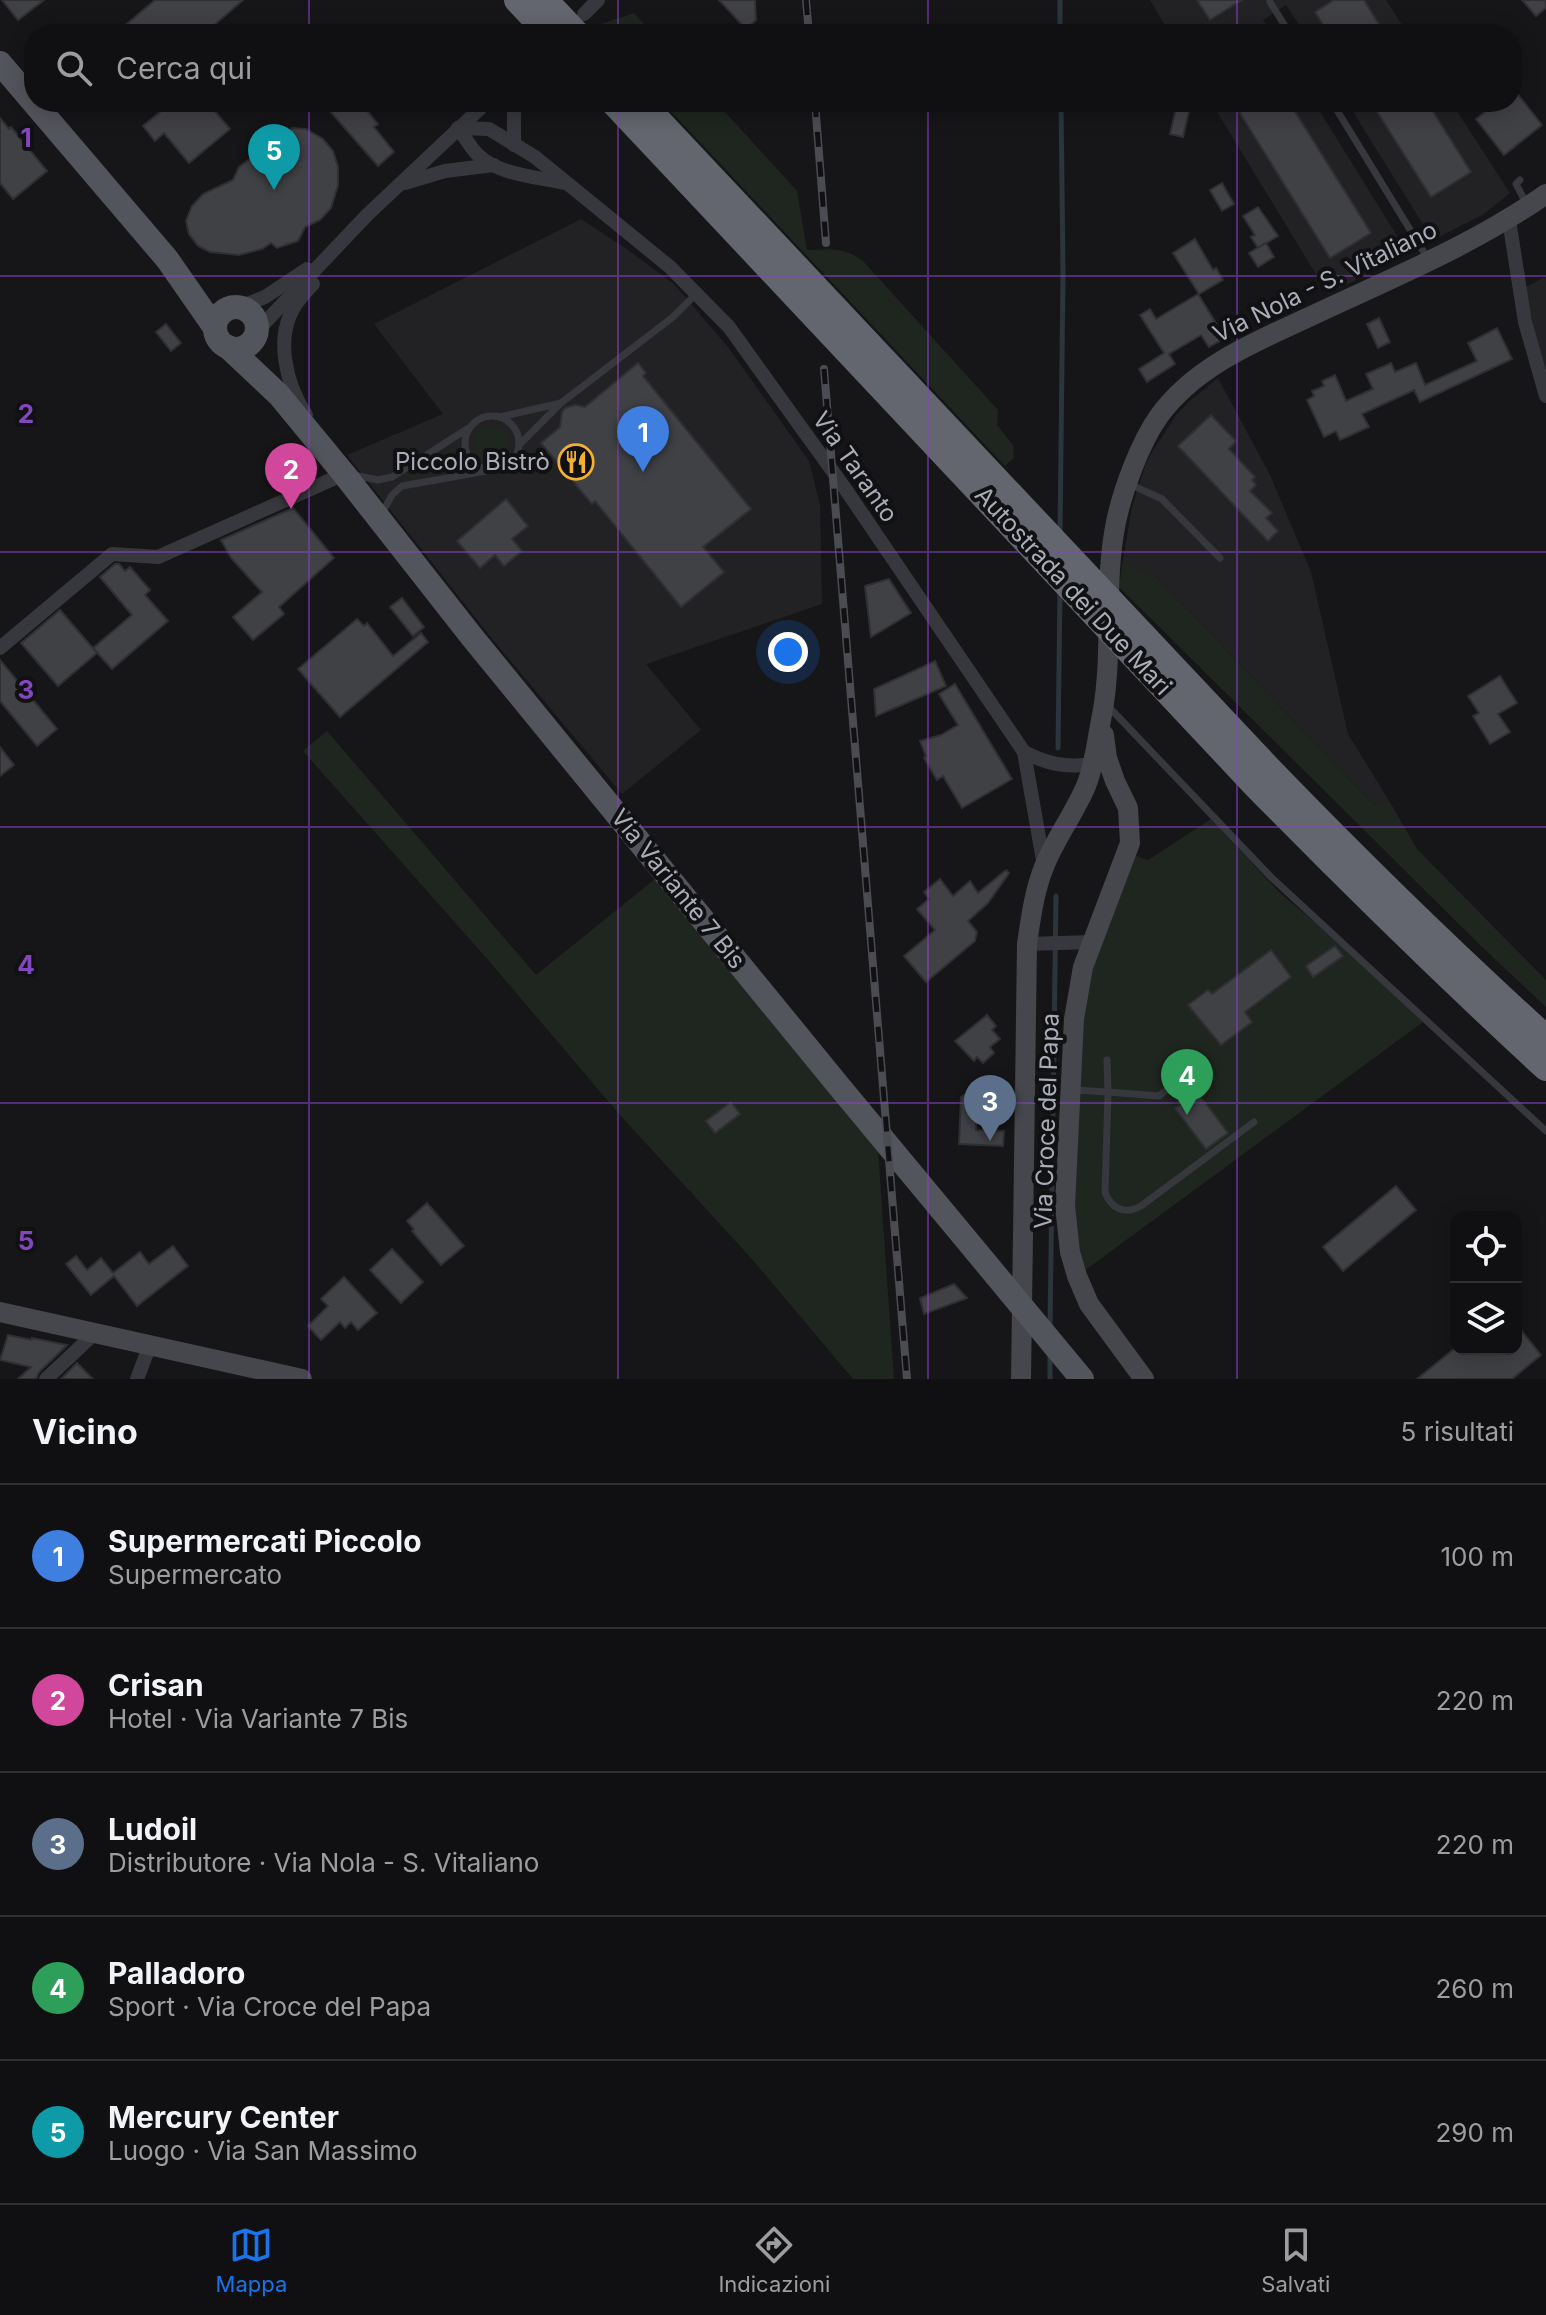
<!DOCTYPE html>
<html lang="it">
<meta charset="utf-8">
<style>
:root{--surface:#101012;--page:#19191b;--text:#f1f3f6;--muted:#9c9d9f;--line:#303032;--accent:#1a73e8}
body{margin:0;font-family:Inter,sans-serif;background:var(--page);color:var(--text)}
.controls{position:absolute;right:24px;bottom:24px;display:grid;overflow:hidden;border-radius:16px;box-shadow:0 4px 20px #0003}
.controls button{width:72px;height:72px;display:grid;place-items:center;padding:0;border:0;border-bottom:2px solid var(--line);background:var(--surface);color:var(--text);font:40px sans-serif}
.you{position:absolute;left:788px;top:652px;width:28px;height:28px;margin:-20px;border:6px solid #fff;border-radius:50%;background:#1a73e8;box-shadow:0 0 0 12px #1a73e833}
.badge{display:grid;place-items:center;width:52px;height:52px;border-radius:50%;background:var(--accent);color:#fff;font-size:26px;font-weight:700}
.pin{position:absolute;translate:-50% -66px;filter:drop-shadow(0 2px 4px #0008)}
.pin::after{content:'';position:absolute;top:42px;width:28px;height:24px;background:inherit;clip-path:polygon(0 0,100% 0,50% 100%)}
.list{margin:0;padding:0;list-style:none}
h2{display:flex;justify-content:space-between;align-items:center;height:104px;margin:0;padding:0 32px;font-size:34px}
h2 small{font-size:26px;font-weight:400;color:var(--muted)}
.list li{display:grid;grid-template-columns:52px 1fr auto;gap:24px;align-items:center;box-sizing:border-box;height:144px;padding:0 32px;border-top:2px solid var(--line)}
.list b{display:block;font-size:30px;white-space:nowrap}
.list p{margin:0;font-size:26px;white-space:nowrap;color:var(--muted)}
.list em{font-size:26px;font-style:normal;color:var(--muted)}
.icon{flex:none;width:44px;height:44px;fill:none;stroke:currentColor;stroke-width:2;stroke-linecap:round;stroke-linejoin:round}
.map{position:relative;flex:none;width:1546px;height:1379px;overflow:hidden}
.search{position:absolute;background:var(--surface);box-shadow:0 4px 20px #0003;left:24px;right:24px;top:24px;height:88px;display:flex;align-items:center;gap:20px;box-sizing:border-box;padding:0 28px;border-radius:32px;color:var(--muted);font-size:30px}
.sheet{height:824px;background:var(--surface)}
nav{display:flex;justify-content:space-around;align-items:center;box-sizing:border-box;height:112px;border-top:2px solid var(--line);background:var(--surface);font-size:22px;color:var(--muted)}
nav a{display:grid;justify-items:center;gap:4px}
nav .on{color:var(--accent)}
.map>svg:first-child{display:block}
.built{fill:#222225}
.green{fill:#1e261f}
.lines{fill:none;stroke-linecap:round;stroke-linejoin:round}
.stream{stroke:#2c353c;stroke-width:5}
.building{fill:#404145;stroke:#303034;stroke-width:2}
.lane{stroke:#37383d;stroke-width:7}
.street{stroke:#37383d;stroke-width:14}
.secondary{stroke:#45474d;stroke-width:20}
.primary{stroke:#53555c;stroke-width:24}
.highway{stroke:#63666e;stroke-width:26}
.rail-casing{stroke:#4a4c52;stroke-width:8}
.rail{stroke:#111113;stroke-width:5;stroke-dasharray:15;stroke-linecap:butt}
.grid{fill:none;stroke:#8446be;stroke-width:2;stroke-opacity:0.55}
.labels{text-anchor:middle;stroke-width:8;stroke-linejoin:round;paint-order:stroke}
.street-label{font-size:24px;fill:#a8adb8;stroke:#111113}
.poi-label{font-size:24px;fill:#a8adb8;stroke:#111113;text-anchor:end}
.grid-label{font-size:26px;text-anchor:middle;font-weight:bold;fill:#8446be;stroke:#111113;stroke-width:8;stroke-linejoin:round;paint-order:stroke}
</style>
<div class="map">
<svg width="1546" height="1379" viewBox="0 0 1546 1379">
<rect width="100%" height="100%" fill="#161618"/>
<!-- built -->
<g class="built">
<polygon points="1150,0 1386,0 1408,34 1305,34 1286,5 1263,20 1272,34 1170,34"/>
<polygon points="1211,102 1314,102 1402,244 1401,257 1328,294"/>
<polygon points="1347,102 1451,102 1510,193 1484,214 1437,238 1429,234"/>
<polygon points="581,219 628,250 674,284 728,347 809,461 820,505 822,604 646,664 701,730 622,794 493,640 347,455 443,414 374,324"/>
<polygon points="1545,277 1546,279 1546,369 1534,334 1526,287"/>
<polygon points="1218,378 1270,475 1311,572 1348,734 1388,799 1376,807 1157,577 1135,569 1128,562 1123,560 1132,507 1145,466 1152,452 1177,414 1190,401"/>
</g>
<!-- green -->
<g class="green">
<polygon points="634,13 653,34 599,34 592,27"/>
<path d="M662,102H716L797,191L807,250C831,250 842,246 863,261L998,410L997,425L1013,445L1014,458L1005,466Z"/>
<circle cx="492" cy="444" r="18"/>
<polygon points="455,446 455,452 464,468 399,481"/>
<polygon points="1123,560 1128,561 1136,569 1157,577 1375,806 1388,799 1417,849 1546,980 1546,1007 1481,946 1119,587"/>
<polygon points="327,731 536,975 655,879 878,1150 894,1379 853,1379 751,1258 620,1115 489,961 303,751"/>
<polygon points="1211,819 1280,893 1337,941 1423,1022 1084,1271 1078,1254 1074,1209 1083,995 1134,855 1148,860"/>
</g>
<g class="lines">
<!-- stream -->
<g class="stream">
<polyline points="1060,0 1060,34"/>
<polyline points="1060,533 1063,273 1061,102"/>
<polyline points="1058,748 1060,591"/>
<polyline points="1050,1327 1056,896"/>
<polyline points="1050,1379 1050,1353"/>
</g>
</g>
<!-- building -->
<g class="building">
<polygon points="2,0 44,0 18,20"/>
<polygon points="155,0 243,0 204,34 115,34"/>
<polygon points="719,0 755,0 756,20 746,29"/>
<polygon points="1197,0 1242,0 1210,20"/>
<polygon points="1334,0 1364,0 1385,34 1329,34 1315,12"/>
<polygon points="1522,0 1546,0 1546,8 1536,16"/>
<polygon points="1512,87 1542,125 1504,155 1476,119 1498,102 1512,102"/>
<polygon points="172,102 207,102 230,129 189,163 164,133 155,141 143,126"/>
<polygon points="322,102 360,102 378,124 374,127 394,152 378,166"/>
<polygon points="1233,102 1289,102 1371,233 1330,258"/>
<polygon points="1371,102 1427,102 1471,172 1431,197"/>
<polygon points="1176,108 1189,111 1183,137 1170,134"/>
<polygon points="0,118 9,129 11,127 47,171 13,199 0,183"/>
<polygon points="292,128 306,129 323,139 333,151 338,167 338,185 331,208 320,220 305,227 298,241 277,248 271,243 262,249 239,255 210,252 198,246 189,234 186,221 192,206 203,194 233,180 239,167 251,158 269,154 274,143"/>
<polygon points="1222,183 1234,204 1222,211 1210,190"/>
<polygon points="1258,207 1278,236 1258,248 1251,237 1255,235 1243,216"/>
<polygon points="1195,239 1213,270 1216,268 1223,280 1199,294 1173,253"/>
<polygon points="1266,243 1274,257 1258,267 1249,253"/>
<polygon points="1198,294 1225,338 1209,347 1201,335 1169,354 1175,364 1147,382 1139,369 1164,353 1140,315 1150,309 1156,319"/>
<polygon points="1379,318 1390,342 1378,348 1367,324"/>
<polygon points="166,324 181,343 171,351 156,332"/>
<polygon points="1497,328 1512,359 1420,402 1414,390 1362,414 1369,427 1340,440 1336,431 1324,437 1307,400 1314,396 1312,391 1324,386 1322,381 1335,375 1346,401 1373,389 1366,374 1391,363 1395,372 1416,363 1425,385 1477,361 1468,343"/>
<polygon points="638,363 646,373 643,376 751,509 703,547 724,572 681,607 595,501 592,504 541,443 560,427 562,412 565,408 575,405 585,407"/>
<polygon points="1211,415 1236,441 1229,449 1255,477 1252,480 1256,485 1250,491 1272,513 1266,518 1278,531 1268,541 1178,446"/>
<polygon points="506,499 528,526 512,539 522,551 504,566 495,555 480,568 457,541"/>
<polygon points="293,508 334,558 279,607 284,614 253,640 233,617 262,592 231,558 221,540"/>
<polygon points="115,564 119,564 125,571 130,567 150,590 145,595 168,621 112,669 93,648 132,615 100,577"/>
<polygon points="889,579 911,613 871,637 865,586"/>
<polygon points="402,598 424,627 413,636 390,607"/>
<polygon points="60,610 97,653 58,686 21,643"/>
<polygon points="357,619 364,626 367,623 393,656 421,633 428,642 340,717 298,669"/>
<polygon points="0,660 57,729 37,746 0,701"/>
<polygon points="935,661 946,686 876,716 874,689"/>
<polygon points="1500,676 1517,703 1498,714 1510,732 1490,744 1473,716 1479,713 1468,696"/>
<polygon points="955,684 1012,779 962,808 943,776 937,780 924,758 926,756 920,741 941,735 958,725 939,694"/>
<polygon points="0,747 14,765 0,776"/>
<polygon points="1006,870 1009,873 988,903 968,921 977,932 975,941 926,982 904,956 935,930 917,909 929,899 924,892 940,879 953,896 970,881 978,893"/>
<polygon points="1335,946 1343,956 1313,977 1306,966"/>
<polygon points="1271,950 1291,977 1245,1012 1252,1022 1221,1045 1188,1005 1208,990 1212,994"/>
<polygon points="987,1015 996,1026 992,1030 1000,1039 990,1047 994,1053 983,1063 977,1057 974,1061 955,1041"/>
<polygon points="1185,1087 1192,1096 1197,1092 1228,1133 1206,1149 1175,1108 1180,1105 1174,1096"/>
<polygon points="971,1090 977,1099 976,1130 1004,1131 1003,1146 959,1144 961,1097"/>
<polygon points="731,1102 740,1114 715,1133 706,1121"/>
<polygon points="1396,1186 1416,1210 1343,1271 1323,1247"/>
<polygon points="427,1203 464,1246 441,1265 412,1231 414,1229 407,1221"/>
<polygon points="173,1246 188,1266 137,1306 114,1276 91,1295 66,1264 76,1256 87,1270 101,1258 113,1273 140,1252 149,1264"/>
<polygon points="392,1249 423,1282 401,1303 370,1270"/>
<polygon points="344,1277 377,1313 358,1330 351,1322 345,1328 340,1322 321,1340 308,1326 328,1306 321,1299"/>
<polygon points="954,1284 967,1298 924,1314 920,1298"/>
<polygon points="1516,1324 1541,1355 1512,1379 1417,1379 1454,1349 1516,1349"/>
<polygon points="8,1335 32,1340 32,1338 67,1345 39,1372 36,1379 18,1379 31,1367 0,1360"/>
<polygon points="77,1363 93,1379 61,1379"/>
</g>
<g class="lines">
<!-- lane -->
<g class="lane">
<polyline points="1270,2 1290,34"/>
<polyline points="1332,102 1428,259"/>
<polyline points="1520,180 1516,184 1527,205"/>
<polyline points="561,403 673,317 696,294"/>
<circle cx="492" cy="443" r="27"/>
<polyline points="500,417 561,403 519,445"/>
<polyline points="354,475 378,480 392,477 467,429"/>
<polyline points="1129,484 1162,499 1220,558"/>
<polyline points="382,513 392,495 402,486 486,471"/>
<polyline points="1106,704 1271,877 1546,1131"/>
<polyline points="1107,1060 1108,1092 1159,1096 1201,1063"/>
<path d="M1073,1090L1108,1092L1105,1192C1111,1209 1125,1215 1141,1206L1254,1122"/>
</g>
<!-- street -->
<g class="street">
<polyline points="584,14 598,0"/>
<polyline points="514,102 514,145"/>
<path d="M458,128L489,129L535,157L670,267L729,327L844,487L1024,752C1047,764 1066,768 1093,764"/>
<path d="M458,128C465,137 470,147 478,155C499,175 538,177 565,183"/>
<polyline points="405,183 445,171 494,165"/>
<polyline points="1509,220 1525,322 1546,396"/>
<polyline points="240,307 265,297 307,269"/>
<polyline points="257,331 367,215 487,102"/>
<path d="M306,415C286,384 274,337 296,304C301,297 307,290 313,284"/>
<polyline points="0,648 112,554 158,557 344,474"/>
<polyline points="1024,752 1044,866"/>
<polyline points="1027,944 1092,942"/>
<polyline points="46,1379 95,1333"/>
<polyline points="137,1379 150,1345"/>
</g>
<!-- secondary -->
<g class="secondary">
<polyline points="1104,735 1107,758 1115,781 1128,808 1130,843 1083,967 1074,1019 1065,1206 1070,1252 1077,1276 1089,1304 1144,1379"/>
<polyline points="0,1312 302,1379"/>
<path d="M1021,1379L1027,944C1031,917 1034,892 1044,867C1055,839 1074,814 1086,786C1095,764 1097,739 1102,715C1114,652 1103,585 1116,522C1123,489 1140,443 1159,416C1199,361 1268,337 1326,309C1401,274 1478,242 1546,194"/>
</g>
<!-- primary -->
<g class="primary">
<polyline points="0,63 167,259 215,328"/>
<circle cx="236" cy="328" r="21"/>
<polyline points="228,347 279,395 344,474 472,637 838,1085 1082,1379"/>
</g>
<!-- highway -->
<g class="highway">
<polyline points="517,0 549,34"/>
<polyline points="545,0 577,34"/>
<path d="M613,102L1254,784C1349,881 1446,976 1546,1068"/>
<path d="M641,102L1271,771C1360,863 1451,952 1546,1038"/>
</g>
<defs>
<g id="rail">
<polyline points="806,0 809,34"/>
<polyline points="815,102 826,243"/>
<polyline points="824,369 907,1379"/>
</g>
</defs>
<!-- rail casing -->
<use href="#rail" class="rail-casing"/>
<!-- rail -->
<use href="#rail" class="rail"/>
</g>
<!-- grid -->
<path class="grid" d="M309,0V34M618,0V34M928,0V34M1237,0V34M309,102V1379M618,102V1379M928,102V1379M1237,102V1379M0,276H1546M0,552H1546M0,827H1546M0,1103H1546"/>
<!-- icons -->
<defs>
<symbol id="restaurant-ring" viewBox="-11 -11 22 22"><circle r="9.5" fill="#111113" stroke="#f2b134" stroke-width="1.5"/><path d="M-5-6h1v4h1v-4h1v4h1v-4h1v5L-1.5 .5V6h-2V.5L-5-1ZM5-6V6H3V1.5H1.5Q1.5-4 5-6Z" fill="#f2b134"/></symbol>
</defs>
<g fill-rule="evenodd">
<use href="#restaurant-ring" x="556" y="442" width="40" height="40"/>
</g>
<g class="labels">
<!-- street labels -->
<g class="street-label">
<text transform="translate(1325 282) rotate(-26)" y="8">Via Nola - S. Vitaliano</text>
<text transform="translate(855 467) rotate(55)" y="8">Via Taranto</text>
<text transform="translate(1073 591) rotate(47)" y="8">Autostrada dei Due Mari</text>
<text transform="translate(678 889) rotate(51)" y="8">Via Variante 7 Bis</text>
<text transform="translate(1047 1121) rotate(-88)" y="8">Via Croce del Papa</text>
</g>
<!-- poi labels -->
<g class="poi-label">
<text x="550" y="470">Piccolo Bistrò</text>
</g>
</g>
<g class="grid-label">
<text x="26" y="147">1</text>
<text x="26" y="423">2</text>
<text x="26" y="699">3</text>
<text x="26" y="974">4</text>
<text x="26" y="1250">5</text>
</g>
</svg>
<div class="controls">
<button><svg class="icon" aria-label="locate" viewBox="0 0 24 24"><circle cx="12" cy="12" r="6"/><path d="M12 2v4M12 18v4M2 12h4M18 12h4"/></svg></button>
<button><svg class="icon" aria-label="layers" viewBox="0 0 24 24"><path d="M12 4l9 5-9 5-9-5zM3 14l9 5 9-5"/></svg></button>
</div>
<div class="you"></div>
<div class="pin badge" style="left:643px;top:472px;background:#3f7fe0">1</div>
<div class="pin badge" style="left:291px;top:509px;background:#d1479c">2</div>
<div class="pin badge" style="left:990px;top:1141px;background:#5c6f8a">3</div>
<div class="pin badge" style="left:1187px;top:1115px;background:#2e9e5b">4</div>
<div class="pin badge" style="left:274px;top:190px;background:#0f9aa8">5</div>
<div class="search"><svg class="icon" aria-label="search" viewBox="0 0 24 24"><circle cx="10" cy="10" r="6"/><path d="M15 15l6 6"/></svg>Cerca qui</div>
</div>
<section class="sheet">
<h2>Vicino<small>5 risultati</small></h2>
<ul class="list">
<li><span class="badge" style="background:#3f7fe0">1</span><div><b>Supermercati Piccolo</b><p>Supermercato</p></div><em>100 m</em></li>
<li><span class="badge" style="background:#d1479c">2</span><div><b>Crisan</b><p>Hotel · Via Variante 7 Bis</p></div><em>220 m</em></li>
<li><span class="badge" style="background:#5c6f8a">3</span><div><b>Ludoil</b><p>Distributore · Via Nola - S. Vitaliano</p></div><em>220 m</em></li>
<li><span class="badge" style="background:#2e9e5b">4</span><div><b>Palladoro</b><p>Sport · Via Croce del Papa</p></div><em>260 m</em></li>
<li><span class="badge" style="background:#0f9aa8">5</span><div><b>Mercury Center</b><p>Luogo · Via San Massimo</p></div><em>290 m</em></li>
</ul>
</section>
<nav>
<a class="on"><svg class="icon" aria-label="map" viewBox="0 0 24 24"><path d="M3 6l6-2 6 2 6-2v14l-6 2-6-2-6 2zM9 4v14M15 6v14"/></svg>Mappa</a>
<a><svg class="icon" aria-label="directions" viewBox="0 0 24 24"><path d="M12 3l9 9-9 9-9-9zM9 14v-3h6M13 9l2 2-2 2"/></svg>Indicazioni</a>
<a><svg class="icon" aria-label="saved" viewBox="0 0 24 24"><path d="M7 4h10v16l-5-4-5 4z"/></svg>Salvati</a>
</nav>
